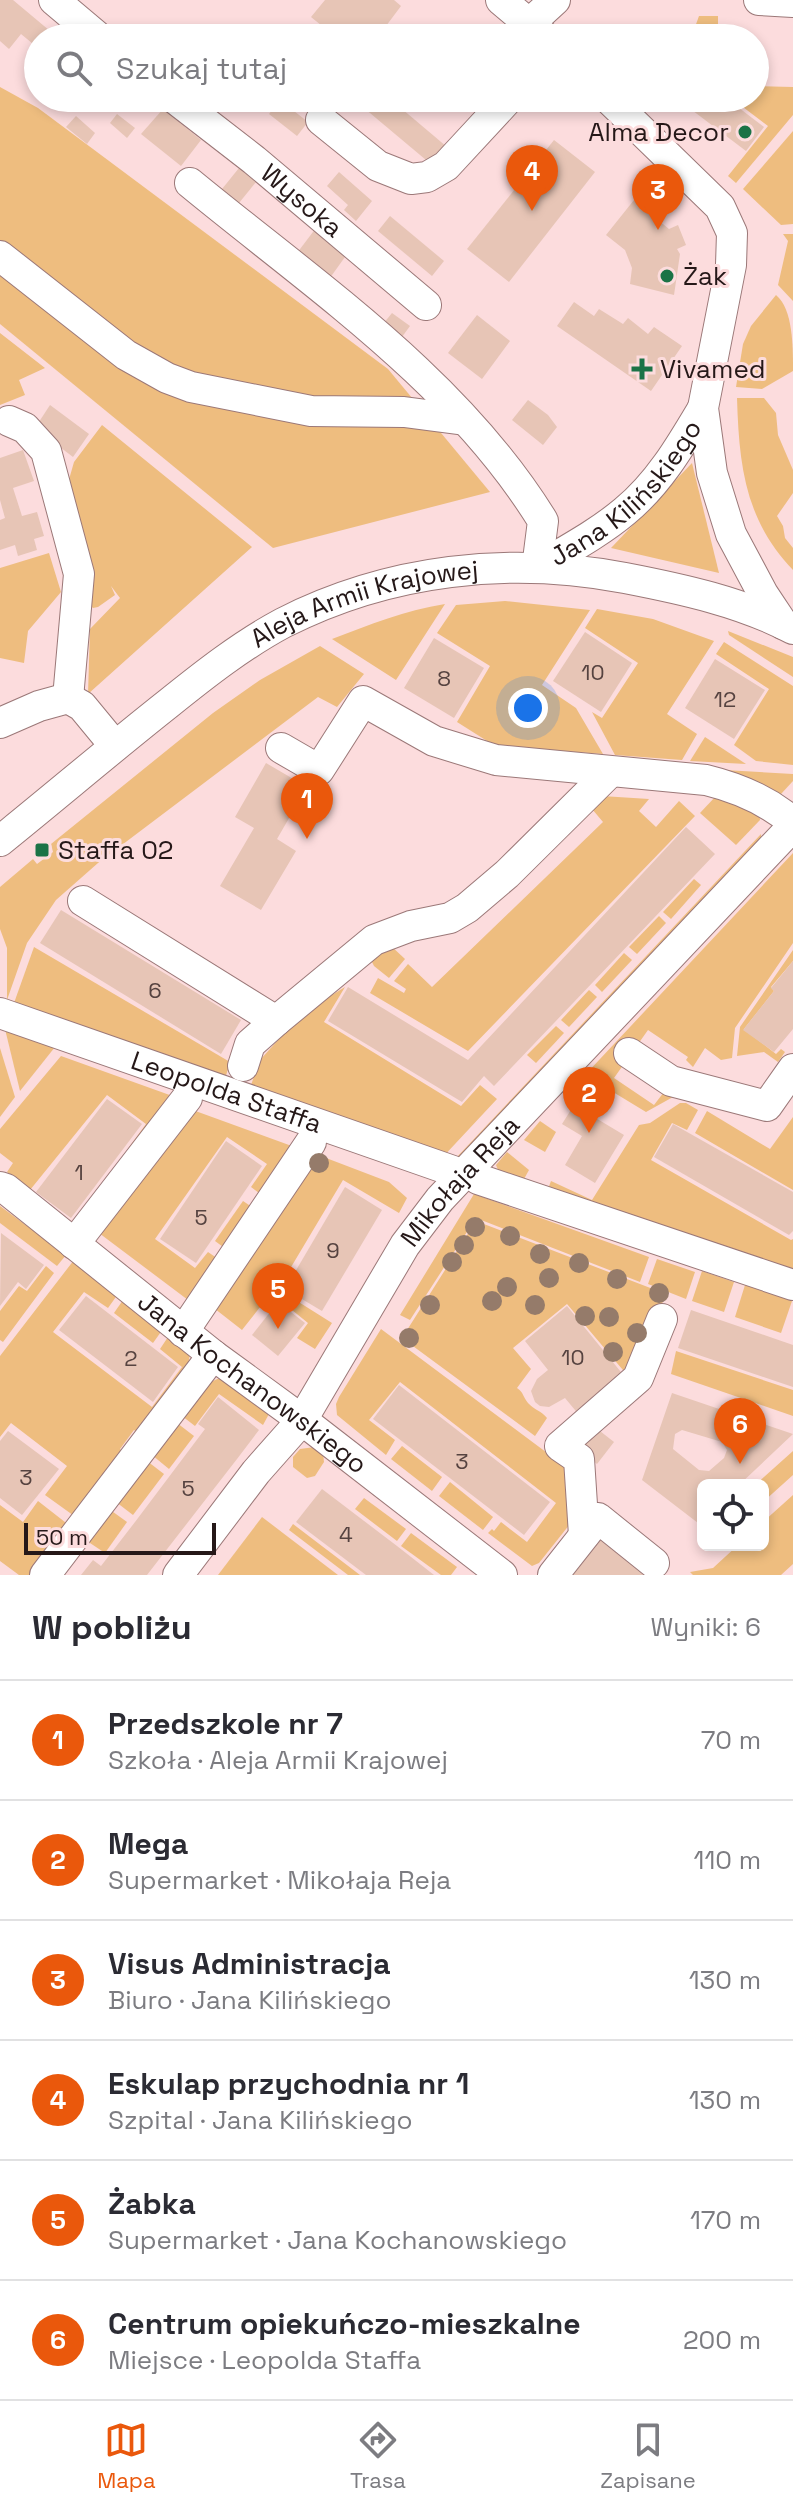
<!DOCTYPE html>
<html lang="pl">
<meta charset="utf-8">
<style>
:root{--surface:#fff;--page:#f2f2f3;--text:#2b2b33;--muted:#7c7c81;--line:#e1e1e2;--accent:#ea580c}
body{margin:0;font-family:"Space Grotesk",sans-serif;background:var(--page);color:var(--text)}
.controls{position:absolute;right:24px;bottom:24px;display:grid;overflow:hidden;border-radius:12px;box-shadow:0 4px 12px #0003}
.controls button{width:72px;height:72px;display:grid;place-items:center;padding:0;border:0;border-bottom:2px solid var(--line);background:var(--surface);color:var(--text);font:40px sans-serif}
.scale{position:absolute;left:24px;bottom:20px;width:192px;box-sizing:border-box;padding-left:8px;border:4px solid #251818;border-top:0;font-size:22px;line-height:28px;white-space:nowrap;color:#251818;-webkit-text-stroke:6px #fcdcdd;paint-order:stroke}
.you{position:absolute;left:528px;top:708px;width:28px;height:28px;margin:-20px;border:6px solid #fff;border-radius:50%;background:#1a73e8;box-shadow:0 0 0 12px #1a73e833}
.badge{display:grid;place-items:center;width:52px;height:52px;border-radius:50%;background:var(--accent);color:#fff;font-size:26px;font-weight:700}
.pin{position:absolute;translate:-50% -66px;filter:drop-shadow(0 2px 4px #0008)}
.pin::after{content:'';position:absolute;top:42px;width:28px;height:24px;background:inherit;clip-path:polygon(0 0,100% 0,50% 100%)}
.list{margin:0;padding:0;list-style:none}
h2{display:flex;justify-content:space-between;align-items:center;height:104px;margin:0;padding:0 32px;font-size:34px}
h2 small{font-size:26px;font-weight:400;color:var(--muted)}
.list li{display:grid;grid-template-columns:52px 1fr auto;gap:24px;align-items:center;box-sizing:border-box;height:120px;padding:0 32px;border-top:2px solid var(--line)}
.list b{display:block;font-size:30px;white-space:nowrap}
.list p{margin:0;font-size:26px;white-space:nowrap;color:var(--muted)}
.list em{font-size:26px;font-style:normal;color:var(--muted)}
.icon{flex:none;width:44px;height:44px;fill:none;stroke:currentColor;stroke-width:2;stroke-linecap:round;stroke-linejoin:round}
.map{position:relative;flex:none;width:793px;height:1575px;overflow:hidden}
.search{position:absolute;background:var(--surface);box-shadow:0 4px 12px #0003;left:24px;right:24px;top:24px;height:88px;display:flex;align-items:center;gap:20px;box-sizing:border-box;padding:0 28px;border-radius:44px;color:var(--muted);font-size:30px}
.sheet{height:824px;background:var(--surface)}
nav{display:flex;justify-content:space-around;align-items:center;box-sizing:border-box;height:112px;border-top:2px solid var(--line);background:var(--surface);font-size:22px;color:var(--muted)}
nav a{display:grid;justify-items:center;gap:4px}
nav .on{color:var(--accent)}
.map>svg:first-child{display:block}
.green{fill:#eebd7f}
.building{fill:#e7c5b6;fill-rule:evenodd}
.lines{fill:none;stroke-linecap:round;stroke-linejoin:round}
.minor-casing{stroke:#9b7878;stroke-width:32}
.minor{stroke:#fff;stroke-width:30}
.tree{fill:#957b6a}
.poi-dot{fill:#1b7346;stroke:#fcdcdd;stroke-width:3}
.labels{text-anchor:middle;stroke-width:6;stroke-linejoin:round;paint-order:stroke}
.number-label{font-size:22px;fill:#564340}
.poi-label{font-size:26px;fill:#251818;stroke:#fcdcdd;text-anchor:start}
.street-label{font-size:26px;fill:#251818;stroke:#fcdcdd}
</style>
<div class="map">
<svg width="793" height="1575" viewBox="0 0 793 1575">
<rect width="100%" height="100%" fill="#fcdcdd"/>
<!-- green -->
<g class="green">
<polygon points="699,16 718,16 718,38 691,38"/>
<polygon points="755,86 793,87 793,115 736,183 728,176 768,126 731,98 755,98"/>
<polygon points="0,87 38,108 388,369 490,492 273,548 0,324"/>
<polygon points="793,131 793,224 781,225 743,189"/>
<polygon points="783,234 793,234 793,301 778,285 788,241"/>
<path d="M776,295C793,309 793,346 793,371L762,389L736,387L743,344L751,326Z"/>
<polygon points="0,333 45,368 19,380 25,395 0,405"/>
<path d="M737,398H764L776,413L778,435L793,470V493L777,516L783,526L785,538L793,548V570C745,520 739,465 737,398Z"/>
<polygon points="102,425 252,547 88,694 90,629 120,598 111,586 115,595 98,607 93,608 89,604 68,483 74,462"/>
<polygon points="692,463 719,573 611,548"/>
<polygon points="49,553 61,592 28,631 24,663 0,658 0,568"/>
<polygon points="505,601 590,610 542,685 576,708 603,754 495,746 457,722 490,666 437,633 456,605"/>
<path d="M445,604L396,680L332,639C369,625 406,610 445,604Z"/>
<polygon points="597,609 653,619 714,641 667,714 697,734 682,760 615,755 592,712 602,718 638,663 585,628"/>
<polygon points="728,631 793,657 793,677 729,635"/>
<polygon points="724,642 793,686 793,765 756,761 734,745 769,689 716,654"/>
<polygon points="320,646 364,674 337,707 318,697 98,863 56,900 27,943 7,1000 7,948 0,929 0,887 33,859 37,864 53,852 51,844 213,713 260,680"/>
<polygon points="705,737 746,764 690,761"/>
<polygon points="707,769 793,774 793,781 781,794"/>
<polygon points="602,796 649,799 639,811 656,827 679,801 695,816 468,1051 370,993 378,978 404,993 406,989 394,981 408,964 432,987 603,822 592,809"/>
<polygon points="716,796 759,813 760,820 736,845 700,813"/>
<polygon points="761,834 761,844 464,1164 456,1158"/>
<polygon points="793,853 793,943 735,1028 732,1058 721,1060 705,1048 693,1067 686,1060 688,1057 648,1030 614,1078 654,1105 664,1092 673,1097 646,1112 585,1075"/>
<polygon points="694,879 701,885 671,919 663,912"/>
<polygon points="659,916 666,923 637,954 629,947"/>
<polygon points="390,945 405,959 389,978 374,966 370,958"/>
<polygon points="34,947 230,1062 225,1079 14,1003"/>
<polygon points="793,950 793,961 771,987 774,991 744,1029 776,1054 781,1049 785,1052 778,1062 764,1052 737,1056 740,1027"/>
<polygon points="624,953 632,960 602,992 595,985"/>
<polygon points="345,987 324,1022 461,1106 480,1085 497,1099 441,1159 252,1088 251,1085 260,1060 308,1007 314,1006"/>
<polygon points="589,990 597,997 569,1027 561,1020"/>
<polygon points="556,1026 564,1033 536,1063 527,1055"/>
<polygon points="5,1029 55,1047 20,1091"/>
<polygon points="0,1048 15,1097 0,1117"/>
<polygon points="61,1056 178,1098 135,1157 127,1150 146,1124 107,1095 30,1190 7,1172 13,1163 0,1153 0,1129"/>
<polygon points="680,1103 686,1103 698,1110 687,1130 672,1123 651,1160 791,1240 793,1239 793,1278 545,1197 551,1181 592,1200 639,1125 650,1123"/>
<polygon points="190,1109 300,1149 267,1199 251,1187 267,1164 227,1137 155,1239 195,1268 208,1252 224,1263 196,1306 95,1230"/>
<polygon points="707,1111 770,1149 793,1117 793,1190 695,1133"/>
<polygon points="540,1121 556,1132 545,1152 524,1140"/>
<polygon points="507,1152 529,1170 524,1179 503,1182 496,1165"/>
<polygon points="313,1153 389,1182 407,1198 399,1213 343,1180 278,1289 332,1323 315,1349 297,1338 308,1323 271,1293 242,1330 210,1305"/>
<polygon points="474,1194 649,1257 640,1282 476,1218 410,1320 400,1315"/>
<polygon points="243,1201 258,1211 230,1252 215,1241"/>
<polygon points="0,1206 66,1255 57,1266 0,1223"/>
<path d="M476,1221L666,1294L635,1369L628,1376L567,1304L513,1348L531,1369L517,1388C524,1393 523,1397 528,1403C534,1410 542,1411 547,1418L535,1436L402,1338Z"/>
<polygon points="657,1259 695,1272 686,1299 648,1284"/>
<polygon points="74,1260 118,1294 108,1308 84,1292 53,1332 152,1407 182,1367 160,1349 170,1334 190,1354 187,1371 139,1434 134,1430 120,1449 126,1455 77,1518 45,1495 67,1466 11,1423 0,1437 0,1356"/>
<polygon points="46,1266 54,1273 3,1342 0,1340 0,1311 19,1286 27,1291"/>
<polygon points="702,1271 734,1282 724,1312 692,1301"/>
<polygon points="745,1285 792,1301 781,1333 735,1317"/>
<polygon points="123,1300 163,1329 153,1343 114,1313"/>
<polygon points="381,1329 570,1470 570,1524 539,1563 532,1566 488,1533 492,1529 494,1531 501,1522 527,1542 556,1503 400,1382 369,1420 395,1440 386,1455 337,1415 336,1404 339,1397"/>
<polygon points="676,1351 793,1390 793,1416 671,1374"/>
<path d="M226,1377L269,1414L263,1425L219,1394L195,1426L182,1416C194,1402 206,1378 226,1377Z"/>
<polygon points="177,1423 194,1436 169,1469 152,1455"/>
<polygon points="402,1446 442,1477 432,1491 391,1459"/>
<polygon points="315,1447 323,1453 324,1462 315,1476 307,1478 293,1467 293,1457 300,1449"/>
<polygon points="793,1451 793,1475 763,1502 763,1485 755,1485"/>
<polygon points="147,1461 164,1474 133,1515 116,1502"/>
<polygon points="450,1482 493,1517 483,1530 439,1496"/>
<polygon points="793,1495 793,1564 781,1575 693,1575 690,1572 713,1568 738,1545 763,1545 763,1522"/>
<polygon points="364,1498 406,1529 397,1541 355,1509"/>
<polygon points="38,1501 70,1526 31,1575 19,1575 0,1561 0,1505 23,1522"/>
<polygon points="109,1509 127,1522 105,1553 87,1541"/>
<polygon points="262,1517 338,1575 218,1575"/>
<polygon points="293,1524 360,1575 348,1575 289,1530"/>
<polygon points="411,1533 457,1567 451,1575 441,1575 401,1546"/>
</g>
<!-- building -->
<g class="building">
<polygon points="0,0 13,0 56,36 67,24 84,38 38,38 38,48 21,34 9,49 0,41"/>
<polygon points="325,0 394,0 401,6 377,38 362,28 354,38 337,38 311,17"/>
<polygon points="373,98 389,98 447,147 432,165 364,108"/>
<polygon points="419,98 440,98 432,108"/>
<polygon points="676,98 726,98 764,127 746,151"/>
<polygon points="280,100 308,122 297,136 269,114"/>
<polygon points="163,109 201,140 181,166 141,134"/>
<polygon points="117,114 135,128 127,138 110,123"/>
<polygon points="76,116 95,133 87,144 66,127"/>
<polygon points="554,140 595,172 509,282 467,249"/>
<polygon points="243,163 260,177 235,208 218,194"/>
<polygon points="339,172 372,201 356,221 344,210 348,205 327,186"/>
<polygon points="634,200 669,229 678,225 686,245 677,249 680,254 674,295 630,284 632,268 625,250 606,235"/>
<polygon points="390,216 444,261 432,276 378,231"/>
<polygon points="316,228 350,250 327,282 294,257"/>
<polygon points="574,302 594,316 599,309 623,324 628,318 648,334 654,327 682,346 651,391 557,326"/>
<polygon points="392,313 410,326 402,337 383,324"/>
<polygon points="477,315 510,341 482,379 448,353"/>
<polygon points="528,400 548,415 557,427 543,445 512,420"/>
<polygon points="50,405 89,434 73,457 35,428"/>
<polygon points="23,450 34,481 13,488 22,516 37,512 44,536 34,539 37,550 18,556 15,545 0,550 0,520 5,518 0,500 0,458"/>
<polygon points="585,632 632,663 601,712 553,681"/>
<polygon points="434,638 484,668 454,718 404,688"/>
<polygon points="715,659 765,690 734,739 685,708"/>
<polygon points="266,763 307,787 277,839 296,851 261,910 220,886 254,828 235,817"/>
<polygon points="686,827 715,854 494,1086 484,1076 462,1102 328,1021 348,987 468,1060"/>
<polygon points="61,910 241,1020 221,1054 40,943"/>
<polygon points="793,961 793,1029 774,1052 743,1030 774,991 771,988"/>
<polygon points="107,1099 142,1124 71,1218 36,1192"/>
<polygon points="574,1105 624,1135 595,1183 565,1165 582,1136 562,1124"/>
<polygon points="673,1124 793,1192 793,1231 789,1235 654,1157"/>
<polygon points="226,1141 262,1166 196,1263 160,1239"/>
<polygon points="345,1187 382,1210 322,1311 285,1289"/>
<polygon points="1,1233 44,1265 26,1289 18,1282 0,1306"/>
<polygon points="86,1296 178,1367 153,1402 59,1330"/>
<polygon points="278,1302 305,1323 278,1356 252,1335"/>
<polygon points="567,1306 625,1377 580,1416 565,1398 549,1407 540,1406 535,1402 531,1391 537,1379 548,1370 525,1341"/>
<polygon points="691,1310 793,1345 793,1387 678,1348"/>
<polygon points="399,1385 550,1502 524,1535 373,1419"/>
<path d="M672,1393L793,1434L739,1485H703V1518L698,1523L642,1480ZM682,1430L722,1442L727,1450L724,1458L709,1471L699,1470L673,1449L675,1434Z"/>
<polygon points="218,1397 259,1430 237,1459 147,1575 81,1575 93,1560 101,1566 135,1522 205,1429 198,1424"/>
<polygon points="591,1424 614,1442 597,1464 574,1445"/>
<polygon points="8,1431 59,1469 22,1515 0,1498 0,1441"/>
<polygon points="322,1489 397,1546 434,1575 366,1575 296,1522"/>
<polygon points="598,1534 651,1575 574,1575 569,1572"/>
</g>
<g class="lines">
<defs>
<g id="minor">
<polyline points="54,0 99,38"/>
<polyline points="501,0 546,38"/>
<polyline points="759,0 793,2"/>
<polyline points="530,23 555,0"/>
<path id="s1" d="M174,98L254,160L426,305"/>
<polyline points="608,98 720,207 732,233 731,265 703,408 712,473 731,534 763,594 783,624"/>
<polyline points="321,120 378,166 411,179 427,177 446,166 509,98"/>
<path d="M190,183C315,286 457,381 543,521L537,568"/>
<polyline points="0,256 126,355 167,378 191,387 311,411 404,412 465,420"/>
<polyline points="9,421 25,428 46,451 79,574 68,698"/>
<path id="s2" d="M537,568C567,550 599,533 625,511C659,483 681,445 703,408"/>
<polyline points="0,723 39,706 68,698 82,706 115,746"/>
<path d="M281,748L319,770L363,701L434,741L496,760L706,780C739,788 767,800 793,822"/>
<path id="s3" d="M0,841C57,795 112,748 169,703C205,674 242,645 283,623C389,569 509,556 625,578C682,589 742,602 793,629"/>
<polyline points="83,901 276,1021 374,940 411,926 450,918 467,908 507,874 610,772"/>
<path id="s4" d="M0,1013L453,1171"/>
<polyline points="629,1053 671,1081 767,1106 793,1069"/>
<polyline points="243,1066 250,1044 276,1021"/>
<polyline points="478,1179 793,1285"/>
<path id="s5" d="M0,1187L6,1189L213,1355L302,1420L502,1575"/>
<polyline points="74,1244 187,1098"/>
<polyline points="183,1332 311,1142"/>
<polyline points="584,1535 579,1459 560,1446 638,1378 662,1319"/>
<polyline points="45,1575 213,1355"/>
<path id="s6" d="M178,1575L256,1472L302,1420L405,1245L440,1199L793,826"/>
<polyline points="553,1575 598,1518 654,1563"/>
</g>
</defs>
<!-- minor casing -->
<use href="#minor" class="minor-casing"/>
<!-- minor -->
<use href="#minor" class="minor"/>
</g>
<!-- trees -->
<g class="tree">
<circle cx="319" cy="1163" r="10"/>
<circle cx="475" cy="1227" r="10"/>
<circle cx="510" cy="1236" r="10"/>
<circle cx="464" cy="1245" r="10"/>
<circle cx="540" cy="1254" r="10"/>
<circle cx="452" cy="1262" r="10"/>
<circle cx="579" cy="1263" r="10"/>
<circle cx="549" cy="1278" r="10"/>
<circle cx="617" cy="1279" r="10"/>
<circle cx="507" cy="1287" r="10"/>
<circle cx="659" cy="1293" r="10"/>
<circle cx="492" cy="1301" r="10"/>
<circle cx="430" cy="1305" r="10"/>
<circle cx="535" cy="1305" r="10"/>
<circle cx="585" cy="1316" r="10"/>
<circle cx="609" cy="1317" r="10"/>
<circle cx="637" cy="1333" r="10"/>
<circle cx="409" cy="1338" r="10"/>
<circle cx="613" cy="1352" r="10"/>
</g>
<!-- markers -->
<g class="poi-dot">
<circle cx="745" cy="132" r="8"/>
<circle cx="667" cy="276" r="8"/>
<path d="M638 357h8v8h8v8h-8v8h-8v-8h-8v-8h8z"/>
<rect x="34" y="842" width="16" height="16" rx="4"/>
</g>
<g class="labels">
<!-- number labels -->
<g class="number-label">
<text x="593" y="680">10</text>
<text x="444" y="686">8</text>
<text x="725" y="707">12</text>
<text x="155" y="998">6</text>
<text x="79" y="1180">1</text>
<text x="201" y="1225">5</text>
<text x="333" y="1258">9</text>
<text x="573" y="1365">10</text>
<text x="131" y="1366">2</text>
<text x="462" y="1469">3</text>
<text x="26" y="1485">3</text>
<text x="188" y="1496">5</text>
<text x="346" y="1542">4</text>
</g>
<!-- poi labels -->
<g class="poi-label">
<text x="729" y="141" text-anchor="end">Alma Decor</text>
<text x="683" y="285">Żak</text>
<text x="660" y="378">Vivamed</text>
<text x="58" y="859">Staffa 02</text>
</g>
<!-- street labels -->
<g class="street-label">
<text dy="9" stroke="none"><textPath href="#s1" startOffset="164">Wysoka</textPath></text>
<text dy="9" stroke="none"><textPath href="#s2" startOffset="118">Jana Kilińskiego</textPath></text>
<text dy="9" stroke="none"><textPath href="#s3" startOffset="442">Aleja Armii Krajowej</textPath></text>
<text dy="9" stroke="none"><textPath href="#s4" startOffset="240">Leopolda Staffa</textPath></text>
<text dy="9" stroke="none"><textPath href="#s6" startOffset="486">Mikołaja Reja</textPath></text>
<text dy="9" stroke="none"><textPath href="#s5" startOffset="320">Jana Kochanowskiego</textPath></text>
</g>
</g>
</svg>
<div class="controls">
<button><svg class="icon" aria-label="locate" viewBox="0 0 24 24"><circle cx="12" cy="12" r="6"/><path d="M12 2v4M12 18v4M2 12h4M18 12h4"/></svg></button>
</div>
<div class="scale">50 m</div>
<div class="you"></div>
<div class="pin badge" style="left:307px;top:839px">1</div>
<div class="pin badge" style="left:589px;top:1133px">2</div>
<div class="pin badge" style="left:658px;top:230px">3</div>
<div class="pin badge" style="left:532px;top:211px">4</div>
<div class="pin badge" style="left:278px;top:1329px">5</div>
<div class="pin badge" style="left:740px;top:1464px">6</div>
<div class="search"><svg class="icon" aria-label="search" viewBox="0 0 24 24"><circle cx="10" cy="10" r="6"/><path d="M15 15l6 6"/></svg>Szukaj tutaj</div>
</div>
<section class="sheet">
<h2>W pobliżu<small>Wyniki: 6</small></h2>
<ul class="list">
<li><span class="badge">1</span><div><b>Przedszkole nr 7</b><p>Szkoła · Aleja Armii Krajowej</p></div><em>70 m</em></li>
<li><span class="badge">2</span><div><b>Mega</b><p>Supermarket · Mikołaja Reja</p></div><em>110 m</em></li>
<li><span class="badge">3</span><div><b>Visus Administracja</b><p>Biuro · Jana Kilińskiego</p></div><em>130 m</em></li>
<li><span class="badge">4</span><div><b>Eskulap przychodnia nr 1</b><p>Szpital · Jana Kilińskiego</p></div><em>130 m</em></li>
<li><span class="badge">5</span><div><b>Żabka</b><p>Supermarket · Jana Kochanowskiego</p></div><em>170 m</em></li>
<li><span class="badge">6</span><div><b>Centrum opiekuńczo-mieszkalne</b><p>Miejsce · Leopolda Staffa</p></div><em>200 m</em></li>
</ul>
</section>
<nav>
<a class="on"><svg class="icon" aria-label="map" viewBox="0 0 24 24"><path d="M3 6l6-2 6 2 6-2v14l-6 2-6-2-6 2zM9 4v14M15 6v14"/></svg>Mapa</a>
<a><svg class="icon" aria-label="directions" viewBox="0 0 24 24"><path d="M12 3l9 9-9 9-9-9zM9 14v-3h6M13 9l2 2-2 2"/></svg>Trasa</a>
<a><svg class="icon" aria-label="saved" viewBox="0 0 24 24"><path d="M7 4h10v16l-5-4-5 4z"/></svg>Zapisane</a>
</nav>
